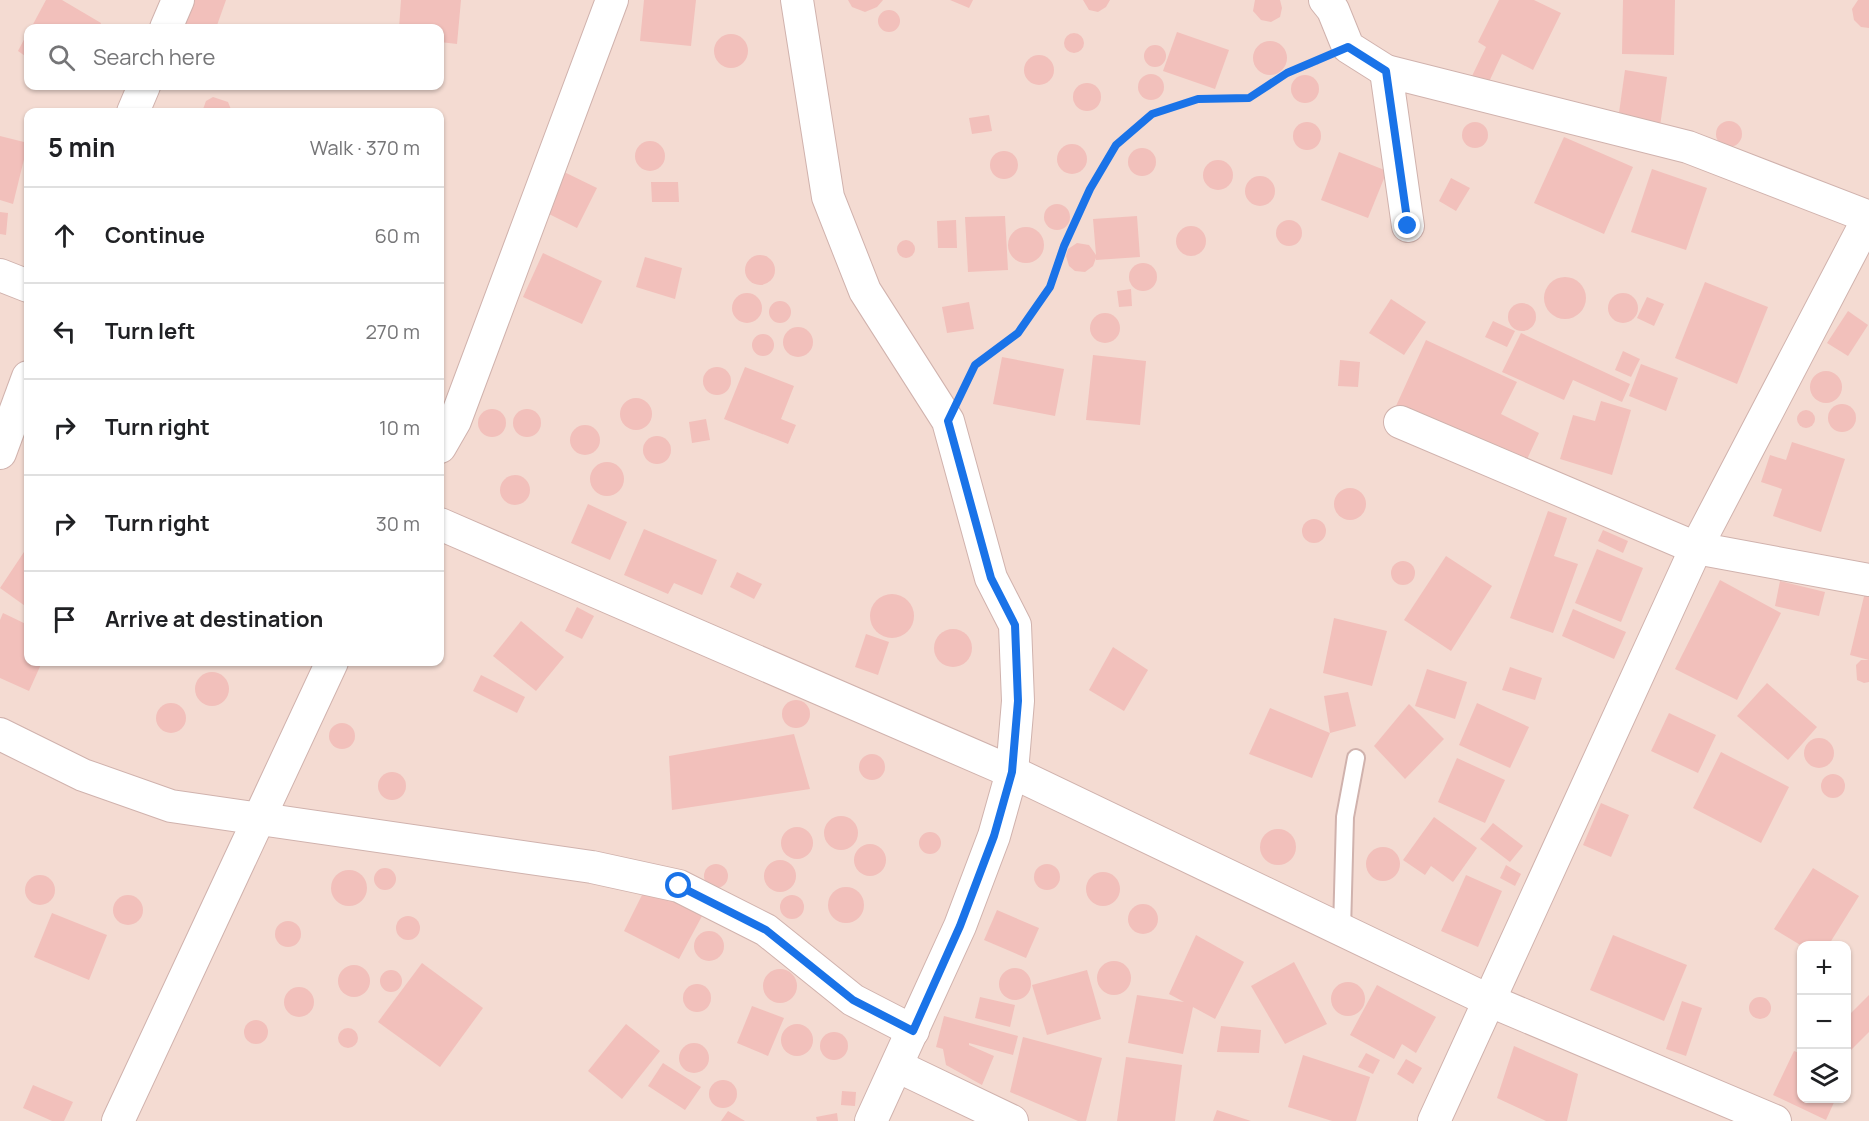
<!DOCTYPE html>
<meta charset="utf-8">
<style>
:root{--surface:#fff;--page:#f2f2f2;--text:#202124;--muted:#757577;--line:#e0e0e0}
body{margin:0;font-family:Manrope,sans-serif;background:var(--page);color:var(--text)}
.controls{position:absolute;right:18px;bottom:18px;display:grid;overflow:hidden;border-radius:12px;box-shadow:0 2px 4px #0004}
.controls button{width:54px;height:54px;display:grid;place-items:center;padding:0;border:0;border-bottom:2px solid var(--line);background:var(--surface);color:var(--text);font:30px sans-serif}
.stop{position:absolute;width:18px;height:18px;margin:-14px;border:4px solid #1a73e8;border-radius:50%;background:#fff}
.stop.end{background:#1a73e8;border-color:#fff;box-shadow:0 2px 6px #0008}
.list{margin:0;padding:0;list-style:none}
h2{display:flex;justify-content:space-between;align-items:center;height:78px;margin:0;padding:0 24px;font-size:26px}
h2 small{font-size:20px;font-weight:400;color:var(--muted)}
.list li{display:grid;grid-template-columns:39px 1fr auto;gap:18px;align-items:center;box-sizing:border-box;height:96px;padding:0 24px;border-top:2px solid var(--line)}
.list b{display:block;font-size:22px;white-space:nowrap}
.list em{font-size:20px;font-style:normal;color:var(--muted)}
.icon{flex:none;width:33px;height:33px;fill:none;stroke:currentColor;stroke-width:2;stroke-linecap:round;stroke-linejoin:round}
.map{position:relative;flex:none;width:1869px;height:1121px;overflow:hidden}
.search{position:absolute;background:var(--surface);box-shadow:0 2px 4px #0004;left:24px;top:24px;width:420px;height:66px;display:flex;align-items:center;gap:15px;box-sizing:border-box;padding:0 21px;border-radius:12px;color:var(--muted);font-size:22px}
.panel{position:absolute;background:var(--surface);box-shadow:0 2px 4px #0004;left:24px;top:108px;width:420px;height:558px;border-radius:12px}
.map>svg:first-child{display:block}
.residential{fill:#f4dbd2;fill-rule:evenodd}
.building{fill:#f2c0bb}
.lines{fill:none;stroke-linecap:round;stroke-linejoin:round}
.service-casing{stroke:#d0b2ad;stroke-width:20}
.minor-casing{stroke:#d0b2ad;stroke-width:34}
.path{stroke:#d7a39e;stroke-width:4;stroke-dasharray:1.5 4.5;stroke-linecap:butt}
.service{stroke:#fff;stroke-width:16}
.minor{stroke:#fff;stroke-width:32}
.route{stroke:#1a73e8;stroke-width:8}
</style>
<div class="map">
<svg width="1869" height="1121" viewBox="0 0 1869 1121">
<rect width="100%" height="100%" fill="#fcebe4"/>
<!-- residential -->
<path class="residential" d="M0,0H1869V1121H0ZM28,28H440V86H28ZM28,112H440V662H28ZM1802,946H1846V1098H1802Z"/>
<!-- building -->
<g class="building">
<polygon points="46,0 62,0 101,23 99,28 31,28"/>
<polygon points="179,0 226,0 216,28 169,28"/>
<polygon points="401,0 461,0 457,44 440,42 440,28 399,28"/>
<polygon points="644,0 696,0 691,46 640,41"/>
<polygon points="848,0 883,0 877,7 865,12 852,7"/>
<polygon points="950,0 973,0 969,8"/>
<polygon points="1083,0 1110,0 1106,7 1098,12 1089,10"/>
<polygon points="1255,0 1280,0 1282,8 1280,17 1271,22 1261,20 1253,11"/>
<polygon points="1499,0 1534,0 1561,13 1533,70 1502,54 1488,84 1472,76 1486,47 1478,42"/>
<polygon points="1623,0 1675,0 1674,55 1622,54"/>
<polygon points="1858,0 1869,0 1869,28 1861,27 1854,20 1852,9"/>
<circle cx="889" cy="21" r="11"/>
<polygon points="28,32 28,58 18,51"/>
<polygon points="1177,32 1229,50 1215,89 1163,71"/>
<circle cx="1074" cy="43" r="10"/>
<circle cx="731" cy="51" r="17"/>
<circle cx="1270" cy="58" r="17"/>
<circle cx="1155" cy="56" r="11"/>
<circle cx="1039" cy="70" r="15"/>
<polygon points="1625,70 1667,77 1660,126 1618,120"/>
<circle cx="1151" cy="87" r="13"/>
<circle cx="1305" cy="89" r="14"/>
<circle cx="1087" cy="97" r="14"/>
<polygon points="213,97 228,102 232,112 202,112 206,101"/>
<polygon points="989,115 992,131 972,134 969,118"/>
<circle cx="1729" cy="134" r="13"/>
<circle cx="1307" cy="136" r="14"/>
<circle cx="1475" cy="135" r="13"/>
<polygon points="0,136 28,143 13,204 0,200"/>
<polygon points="1564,137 1633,167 1604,234 1534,203"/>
<circle cx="650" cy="156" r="15"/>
<circle cx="1072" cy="159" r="15"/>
<circle cx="1142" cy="162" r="14"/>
<circle cx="1004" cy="165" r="14"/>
<polygon points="1339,152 1387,171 1368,218 1321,200"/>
<circle cx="1218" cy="175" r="15"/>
<polygon points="558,169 597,188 577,228 539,209"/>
<polygon points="1652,169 1707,188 1686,250 1631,232"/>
<circle cx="1260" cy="191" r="15"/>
<polygon points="1451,178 1470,188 1456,211 1439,201"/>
<polygon points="651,182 678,182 679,202 652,202"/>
<circle cx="1057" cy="217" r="13"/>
<polygon points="0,212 8,213 6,235 0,234"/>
<polygon points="1005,216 1008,270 968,272 965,217"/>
<polygon points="1137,216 1140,257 1096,260 1096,258 1093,266 1085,272 1075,271 1069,266 1066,256 1068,249 1077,243 1089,245 1096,255 1093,219"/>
<polygon points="956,220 957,248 938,248 937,221"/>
<circle cx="1289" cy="233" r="13"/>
<circle cx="1191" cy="241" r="15"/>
<circle cx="1026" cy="245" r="18"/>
<circle cx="906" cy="249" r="9"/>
<polygon points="543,253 602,281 582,324 523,297"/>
<circle cx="760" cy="270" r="15"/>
<polygon points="645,257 682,268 675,299 636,287"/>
<circle cx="1143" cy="277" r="14"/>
<circle cx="1565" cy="298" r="21"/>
<polygon points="1705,282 1768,307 1737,384 1675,358"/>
<polygon points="1131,289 1132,306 1119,307 1117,291"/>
<circle cx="1623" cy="308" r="15"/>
<circle cx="747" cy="308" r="15"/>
<polygon points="1647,297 1664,304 1654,326 1637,318"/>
<polygon points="1391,299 1426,322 1404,355 1369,333"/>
<circle cx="780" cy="312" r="11"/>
<polygon points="969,302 974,329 947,333 942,307"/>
<circle cx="1522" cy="317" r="14"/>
<polygon points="1848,311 1868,325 1848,356 1827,343"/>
<circle cx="1105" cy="328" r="15"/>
<polygon points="1493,321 1515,331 1507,347 1485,337"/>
<circle cx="798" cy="342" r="15"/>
<polygon points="1521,333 1630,384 1622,402 1573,380 1564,400 1502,372"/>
<circle cx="763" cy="345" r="11"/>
<polygon points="1426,340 1517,382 1501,414 1539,433 1524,466 1396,406"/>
<polygon points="1623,351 1640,359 1631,377 1615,370"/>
<polygon points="1093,355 1146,361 1140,425 1086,420"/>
<polygon points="1002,357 1064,369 1055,416 993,404"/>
<polygon points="1340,360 1360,362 1358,387 1338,386"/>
<polygon points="1641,364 1678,378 1666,411 1629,396"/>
<circle cx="717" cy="381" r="14"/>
<polygon points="745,367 794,386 781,419 796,425 788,444 724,419"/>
<circle cx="1826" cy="387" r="16"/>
<circle cx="636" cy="414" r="16"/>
<polygon points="1601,401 1631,410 1612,475 1560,459 1573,415 1595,421"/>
<circle cx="1842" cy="418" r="14"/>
<circle cx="527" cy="423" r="14"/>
<circle cx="492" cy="423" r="14"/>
<circle cx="1806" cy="419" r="9"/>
<polygon points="706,419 710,440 692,443 689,422"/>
<circle cx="585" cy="440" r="15"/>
<circle cx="657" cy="450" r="14"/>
<polygon points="1792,442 1845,459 1821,532 1773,516 1782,489 1761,482 1770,455 1786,460"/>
<circle cx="607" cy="479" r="17"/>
<circle cx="515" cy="490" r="15"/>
<circle cx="1350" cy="504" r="16"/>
<polygon points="588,504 627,522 610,560 571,543"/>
<polygon points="1548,511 1567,518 1554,556 1578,564 1553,633 1510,618"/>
<circle cx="1314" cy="531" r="12"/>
<polygon points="644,529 717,560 702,595 674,583 668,594 624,575"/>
<polygon points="1603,530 1628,541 1623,553 1598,541"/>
<polygon points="28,546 28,608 0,588"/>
<polygon points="1597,549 1643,568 1621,622 1575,603"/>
<polygon points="1446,556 1492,586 1451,651 1404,620"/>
<circle cx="1403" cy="573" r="12"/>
<polygon points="737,572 762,584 754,599 730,587"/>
<polygon points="1720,580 1781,613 1737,700 1675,669"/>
<polygon points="1780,581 1825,592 1819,616 1775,606"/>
<polygon points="1866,588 1869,589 1869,682 1864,683 1857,680 1856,665 1861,660 1869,660 1850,655"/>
<circle cx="892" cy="616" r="22"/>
<polygon points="577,607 594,616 582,639 565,631"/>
<polygon points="1573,609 1626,632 1614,659 1562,636"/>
<polygon points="3,613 28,625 28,662 42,662 29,691 0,678 0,620"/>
<polygon points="1334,618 1387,631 1372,686 1323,673"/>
<polygon points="521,621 564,657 536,691 493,656"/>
<circle cx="953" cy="648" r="19"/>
<polygon points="866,634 889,642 878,675 855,667"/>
<polygon points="1113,647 1148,670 1124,711 1089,690"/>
<polygon points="1510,667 1542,678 1535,700 1502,690"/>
<polygon points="1427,669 1467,682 1455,719 1415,706"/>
<circle cx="212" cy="689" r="17"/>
<polygon points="481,675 525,697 517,713 473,691"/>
<polygon points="1767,683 1817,727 1788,760 1737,716"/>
<polygon points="1348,692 1356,726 1330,733 1324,696"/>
<circle cx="796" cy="714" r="14"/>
<circle cx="171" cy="718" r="15"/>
<polygon points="1477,703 1529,727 1510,768 1459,745"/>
<polygon points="1409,704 1444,739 1405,779 1374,746"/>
<polygon points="1270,708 1330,733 1312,778 1249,754"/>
<polygon points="1669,713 1716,735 1698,773 1651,751"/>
<circle cx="342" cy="736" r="13"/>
<polygon points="794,734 810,789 672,810 669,756"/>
<circle cx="1819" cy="753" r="15"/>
<polygon points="1721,752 1789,787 1761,843 1693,808"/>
<circle cx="872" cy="767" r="13"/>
<polygon points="1457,758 1505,780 1485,823 1438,802"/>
<circle cx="392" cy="786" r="14"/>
<circle cx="1833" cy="786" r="12"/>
<polygon points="1601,803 1629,815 1611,857 1583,845"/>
<circle cx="841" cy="833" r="17"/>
<polygon points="1434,817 1477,848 1453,882 1431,866 1425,875 1403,860"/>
<polygon points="1493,823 1523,846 1510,862 1480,839"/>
<circle cx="797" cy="843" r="16"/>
<circle cx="1278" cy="847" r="18"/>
<circle cx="930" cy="843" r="11"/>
<circle cx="870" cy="860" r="16"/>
<circle cx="1383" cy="864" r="17"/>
<circle cx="780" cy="876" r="16"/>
<circle cx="716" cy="876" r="12"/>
<circle cx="1047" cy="877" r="13"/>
<polygon points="1506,865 1521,874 1515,886 1500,878"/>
<polygon points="1813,868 1859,896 1828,946 1802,946 1774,929"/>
<circle cx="385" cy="879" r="11"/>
<circle cx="349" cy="888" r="18"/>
<circle cx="1103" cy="889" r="17"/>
<circle cx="40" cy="890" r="15"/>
<polygon points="1466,875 1502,891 1478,947 1441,931"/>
<polygon points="646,887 702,916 679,959 624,931"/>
<circle cx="846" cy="905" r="18"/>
<circle cx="128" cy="910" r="15"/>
<circle cx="792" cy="907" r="12"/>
<circle cx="1143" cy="919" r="15"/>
<polygon points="997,910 1039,928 1026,958 984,940"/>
<polygon points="52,913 107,935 89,980 34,957"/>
<circle cx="408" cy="928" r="12"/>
<circle cx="288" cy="934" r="13"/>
<circle cx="709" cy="946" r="15"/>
<polygon points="1196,935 1244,962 1215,1019 1193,1007 1183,1054 1128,1043 1137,995 1184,1002 1169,994"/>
<polygon points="1613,935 1687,965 1664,1021 1590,990"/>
<circle cx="1114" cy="978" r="17"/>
<polygon points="1294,962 1327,1024 1285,1044 1251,986"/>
<polygon points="422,963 483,1008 440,1067 378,1022"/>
<circle cx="354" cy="981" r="16"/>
<circle cx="1015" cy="984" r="16"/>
<circle cx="780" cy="986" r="17"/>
<polygon points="1087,970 1101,1019 1047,1035 1032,985"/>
<circle cx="391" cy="981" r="11"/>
<circle cx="1348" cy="999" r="17"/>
<circle cx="697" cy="998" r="14"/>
<polygon points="1377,985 1436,1017 1416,1053 1402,1044 1394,1059 1350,1035"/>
<circle cx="299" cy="1002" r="15"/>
<polygon points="1869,995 1869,1032 1846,1055 1846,1018"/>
<circle cx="1760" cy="1008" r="11"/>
<polygon points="980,997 1015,1005 1010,1027 975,1018"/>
<polygon points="1682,1001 1702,1008 1686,1056 1666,1049"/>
<polygon points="752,1006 784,1018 768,1056 737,1043"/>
<polygon points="944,1016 1018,1036 1013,1055 969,1043 969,1045 994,1056 982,1085 946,1065 943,1049 936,1047"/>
<circle cx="256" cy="1032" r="12"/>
<polygon points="626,1024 660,1051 622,1099 588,1071"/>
<circle cx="797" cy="1040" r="16"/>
<polygon points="1221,1026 1261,1030 1259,1053 1217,1052"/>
<circle cx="348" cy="1038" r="10"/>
<circle cx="834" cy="1046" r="14"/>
<polygon points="1023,1037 1102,1058 1086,1121 1078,1121 1010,1092"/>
<circle cx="694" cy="1058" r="15"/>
<polygon points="1514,1046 1578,1074 1567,1121 1546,1121 1497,1098"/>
<polygon points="1794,1051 1802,1054 1802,1098 1836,1098 1826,1120 1773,1095"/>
<polygon points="1366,1053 1380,1060 1373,1074 1358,1067"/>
<polygon points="1303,1055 1370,1077 1356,1121 1332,1121 1288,1107"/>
<polygon points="1126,1057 1182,1065 1175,1121 1117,1121"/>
<polygon points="1406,1059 1422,1068 1413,1084 1397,1074"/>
<polygon points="663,1063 701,1087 685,1110 648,1086"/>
<circle cx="723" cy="1094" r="14"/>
<polygon points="33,1085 73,1102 64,1121 52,1121 23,1108"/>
<polygon points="842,1091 856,1092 855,1106 841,1105"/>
<polygon points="1217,1110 1251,1121 1213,1121"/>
<polygon points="728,1111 745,1121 721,1121"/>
<polygon points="837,1113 838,1121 817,1121 816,1117"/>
</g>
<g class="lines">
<defs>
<polyline id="service" points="1342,930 1345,817 1356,758"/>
<g id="minor">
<polyline points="797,0 828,197 865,291 948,421 991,578 1015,625 1018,701 1012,772 994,836 960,926 871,1121"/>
<polyline points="1325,0 1333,10 1348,47 1386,71"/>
<polyline points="166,28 178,0"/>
<polyline points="133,112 144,86"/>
<polyline points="1408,226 1386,71 1688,147 1869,217"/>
<polyline points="0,275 28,286"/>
<polyline points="1400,422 1696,548 1869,580"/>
<polyline points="440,447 455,421 612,0"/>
<polyline points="0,453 28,377"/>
<polyline points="440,524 1012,772 1488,1000 1775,1121"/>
<polyline points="0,734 83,775 171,806 592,867 679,886 766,930 853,1000 913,1031"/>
<polyline points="897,1066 1012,1121"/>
<polyline points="118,1121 332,662"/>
<polyline points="1434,1121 1696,548 1869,217"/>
</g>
</defs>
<!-- service casing -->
<use href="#service" class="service-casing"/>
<!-- minor casing -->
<use href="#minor" class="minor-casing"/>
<!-- path -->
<polyline class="path" points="964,388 975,365 1018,333 1050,287 1064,246 1090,189 1116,145 1152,114 1198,99 1249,98 1287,73 1321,61"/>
<!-- service -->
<use href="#service" class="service"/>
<!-- minor -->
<use href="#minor" class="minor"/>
</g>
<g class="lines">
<!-- route -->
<polyline class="route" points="679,886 766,930 853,1000 913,1031 960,926 994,836 1012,772 1018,701 1015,625 991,578 948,421 975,365 1018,333 1050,287 1064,246 1090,189 1116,145 1152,114 1198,99 1249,98 1287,73 1348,47 1386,71 1408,226"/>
</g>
</svg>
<div class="controls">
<button>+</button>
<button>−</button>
<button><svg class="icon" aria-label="layers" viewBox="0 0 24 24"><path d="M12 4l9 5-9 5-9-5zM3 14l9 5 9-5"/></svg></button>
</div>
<div class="stop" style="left:679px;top:886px"></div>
<div class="stop end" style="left:1408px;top:226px"></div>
<div class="search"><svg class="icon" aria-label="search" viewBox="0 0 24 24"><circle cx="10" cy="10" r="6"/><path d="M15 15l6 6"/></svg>Search here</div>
<section class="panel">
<h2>5 min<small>Walk · 370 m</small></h2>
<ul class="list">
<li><svg class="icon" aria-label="ahead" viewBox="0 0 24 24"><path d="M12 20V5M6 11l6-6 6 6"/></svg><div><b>Continue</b></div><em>60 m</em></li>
<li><svg class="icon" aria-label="left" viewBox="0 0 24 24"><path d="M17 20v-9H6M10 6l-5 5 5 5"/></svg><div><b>Turn left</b></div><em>270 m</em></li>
<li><svg class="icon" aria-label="right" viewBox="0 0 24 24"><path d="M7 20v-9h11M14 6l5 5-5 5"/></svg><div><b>Turn right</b></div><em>10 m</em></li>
<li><svg class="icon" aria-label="right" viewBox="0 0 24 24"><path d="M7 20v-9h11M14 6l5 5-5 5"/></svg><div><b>Turn right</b></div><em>30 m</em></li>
<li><svg class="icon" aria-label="arrive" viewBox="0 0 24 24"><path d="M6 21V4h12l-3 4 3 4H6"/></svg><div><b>Arrive at destination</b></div></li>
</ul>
</section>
</div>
